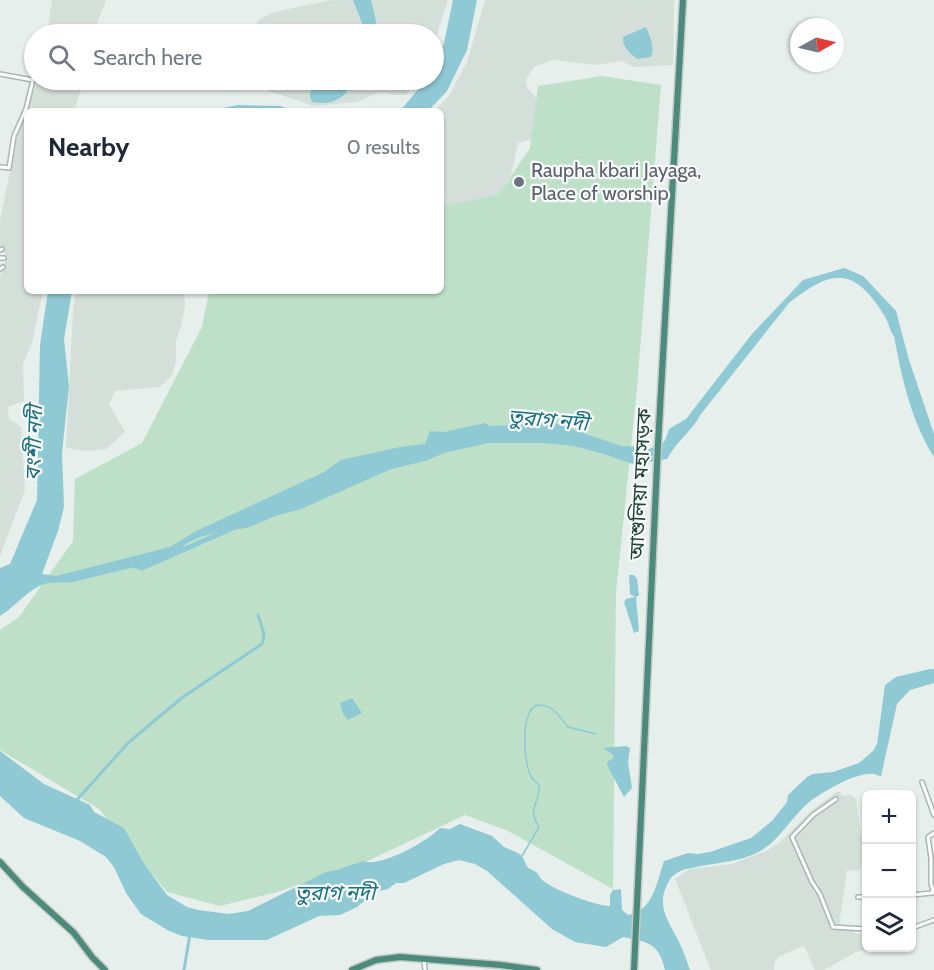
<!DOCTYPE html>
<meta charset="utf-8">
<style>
:root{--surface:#fff;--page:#f6f6f7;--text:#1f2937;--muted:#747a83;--line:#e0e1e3}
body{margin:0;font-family:Cabin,"Noto Sans Bengali",sans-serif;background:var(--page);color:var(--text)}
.controls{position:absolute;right:18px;bottom:18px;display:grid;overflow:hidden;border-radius:9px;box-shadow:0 2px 4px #0004}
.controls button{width:54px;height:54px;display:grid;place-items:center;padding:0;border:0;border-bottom:2px solid var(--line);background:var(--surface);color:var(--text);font:30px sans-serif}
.compass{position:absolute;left:790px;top:18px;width:54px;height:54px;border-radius:50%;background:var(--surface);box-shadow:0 2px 4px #0004;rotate:82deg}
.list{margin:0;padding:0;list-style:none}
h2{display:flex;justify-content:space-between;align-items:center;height:78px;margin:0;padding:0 24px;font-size:26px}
h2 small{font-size:20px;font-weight:400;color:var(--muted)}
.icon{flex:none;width:33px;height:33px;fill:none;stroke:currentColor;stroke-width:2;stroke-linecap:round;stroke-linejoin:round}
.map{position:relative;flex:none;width:934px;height:970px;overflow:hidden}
.search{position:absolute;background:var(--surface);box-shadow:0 2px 4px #0004;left:24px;top:24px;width:420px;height:66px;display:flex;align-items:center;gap:15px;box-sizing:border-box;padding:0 21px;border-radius:33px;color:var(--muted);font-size:22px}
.panel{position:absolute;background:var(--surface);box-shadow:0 2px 4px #0004;left:24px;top:108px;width:420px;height:186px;border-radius:9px}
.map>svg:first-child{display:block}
.built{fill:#d4dfda}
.green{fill:#bfe0c8}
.water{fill:#8ec9d4}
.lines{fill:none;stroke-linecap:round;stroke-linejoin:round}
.stream{stroke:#8ec9d4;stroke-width:1.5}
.canal{stroke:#8ec9d4;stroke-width:3}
.river{stroke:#8ec9d4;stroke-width:5}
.minor-casing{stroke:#a8b8b2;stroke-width:6}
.trunk-casing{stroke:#c2cac8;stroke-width:9}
.minor{stroke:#fff;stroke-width:3}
.trunk{stroke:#4c8a7c;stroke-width:6}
.worship-dot{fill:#6b7280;stroke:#f7fbf9;stroke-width:2}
.labels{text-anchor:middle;stroke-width:4.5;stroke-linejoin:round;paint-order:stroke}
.worship-label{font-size:20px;fill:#5b616d;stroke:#f7fbf9;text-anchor:start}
.street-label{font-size:20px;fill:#24423a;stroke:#f7fbf9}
.water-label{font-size:21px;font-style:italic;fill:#1c6f80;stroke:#f7fbf9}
</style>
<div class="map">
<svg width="934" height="970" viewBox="0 0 934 970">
<rect width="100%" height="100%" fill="#e6efeb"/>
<!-- built -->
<g class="built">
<polygon points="52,0 106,0 93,34 47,34"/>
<polygon points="332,0 448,0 434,43 434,34 255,34 258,20 274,12"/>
<polygon points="485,0 674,0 673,65 633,67 622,61 595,65 553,60 534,67 526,80 527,88 536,97 540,137 518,143 511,175 499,194 441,217 441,111 433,111 449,96 467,62"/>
<polygon points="38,80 84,80 74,111 27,111 27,291 43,291 32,343 23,364 24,401 8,407 9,419 21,427 25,490 0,556 0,276 5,262 5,254 0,244 0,221 16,141"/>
<polygon points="255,80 417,80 406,95 396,95 380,92 357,102 314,106 257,87"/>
<polygon points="76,291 184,291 185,306 181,327 176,340 176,362 172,375 160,387 115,391 109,404 125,432 106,449 88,451 66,448 73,310"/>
<polygon points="838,791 843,796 851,795 856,799 861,835 866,836 866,855 859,871 847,870 839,926 854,927 855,934 866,933 866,948 876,948 856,952 824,970 815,970 804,946 778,957 774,964 774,970 711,970 675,879 690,869 732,864 766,851 778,844 812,810"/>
</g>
<!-- green -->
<polygon class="green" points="602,76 661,85 637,388 616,593 613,889 506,830 465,815 359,865 277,892 220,906 167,892 99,809 0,750 0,630 19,617 73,541 75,479 142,443 202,327 209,291 441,291 441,207 499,194 530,148 538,86"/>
<!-- water -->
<g class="water">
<polygon points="353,0 371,0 376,21 375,34 362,34 363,26"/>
<polygon points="453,0 477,0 467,50 447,91 428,111 400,111 426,80 434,80 434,65 444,43"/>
<path d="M646,27C650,36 655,48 651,57L637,59C630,53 622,47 623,37Z"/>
<path d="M313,80H348L350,85C344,101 329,105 312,102L310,96Z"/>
<polygon points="238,105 280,106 294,111 208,111"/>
<path d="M844,268L863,276L896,311L909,360L934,434V457C911,420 902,379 894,336C889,330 889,322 884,315C853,265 831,270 789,303L701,414C691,432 676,442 667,459L650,462L644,468L604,454L574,446L543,443H488L444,453L425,461L391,469L301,509L275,516L247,528L222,531L203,536L187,543L171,558L73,582C66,583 48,582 44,584C27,590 15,607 0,616V568L10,564L37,500L40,345L48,291H72L64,339L69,386L62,453L64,507L58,531L42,574L56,576L170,547L194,532L324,472L341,460L400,447L425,444L430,431L444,432L485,423L490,426L554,423L621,446L646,447L647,450C662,443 664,447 669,429L686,419L752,334L803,280Z"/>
<polygon points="629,575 634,575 637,579 639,595 636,597 639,631 634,633 624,602 626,599 635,597 630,594"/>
<path d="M930,669H934V683L910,690L897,704L881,776C878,776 876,774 873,774C856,772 820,793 807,804C791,818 781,838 762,850C742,863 706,863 683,870C678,872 671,876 669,881C654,907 670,922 680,944C684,952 687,962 690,970H665C659,943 648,942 623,937L606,947L575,942L552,929L487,871L475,864L459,860L444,864L404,883H396L388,889L375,892L357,907L340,915L319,916L267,940H208L182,936L169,931L141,914L126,893L114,867L106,857L80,841L24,818L0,796V751L44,784L90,805L94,812L124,828L143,862L167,895L187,907L198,910L229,914L248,911L326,872L337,870L363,861C380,868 428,841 440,828L450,829L460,824L492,836L504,847L518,853L522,856L528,868C542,873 536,876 546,883C558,891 596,906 610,906V895L613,890L621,889L622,910L628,915C653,912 657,881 664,861L688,853L698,854L710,852L751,838L772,821L787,802L788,795L807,777L813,774L833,772L859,763L873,751L877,744L885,685L896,677Z"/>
<polygon points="352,698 362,713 348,720 343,714 340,703"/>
<polygon points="626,746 630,748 628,762 632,788 624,797 607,765 608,761 613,759 613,755 603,748"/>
</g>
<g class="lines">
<!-- stream -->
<path class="stream" d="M522,856L539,827C526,806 540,807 539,785C536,783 534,781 532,778C523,765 520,711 537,705C554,705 558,715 568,727L596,734"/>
<!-- canal -->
<g class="canal">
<polyline points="75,802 128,743 166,711 183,697 262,644 264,634 258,615"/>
<polyline points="184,970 190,934"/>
</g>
<!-- river -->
<polyline class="river" points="130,564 142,568 235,527"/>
<defs>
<g id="minor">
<polyline points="0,74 33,80 26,109 14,136 9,168 0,167"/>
<polyline points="0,250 2,249"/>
<polyline points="0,258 4,258"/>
<polyline points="0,269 3,267"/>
<polyline points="922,782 934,815"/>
<polyline points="836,799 813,815 792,837 812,882 820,894 833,927 866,929"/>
<polyline points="934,833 928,837 931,858 931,884 934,893"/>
<polyline points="912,895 932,893 933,891"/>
<polyline points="858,897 866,897"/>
<polyline points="912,928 934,920"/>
<polyline points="424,960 425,970"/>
</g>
<g id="trunk">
<polyline points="0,862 23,887 74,933 92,957 105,970"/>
<polyline points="352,970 376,960 400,957 501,965 537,970"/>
<polyline points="634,970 658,444 683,0"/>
</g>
</defs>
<!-- minor casing -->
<use href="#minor" class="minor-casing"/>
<!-- trunk casing -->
<use href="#trunk" class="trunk-casing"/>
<!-- minor -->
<use href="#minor" class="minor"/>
<!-- trunk -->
<use href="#trunk" class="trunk"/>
</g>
<!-- markers -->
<circle class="worship-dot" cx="519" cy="182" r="6"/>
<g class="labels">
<!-- worship labels -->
<g class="worship-label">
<text x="531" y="177">Raupha kbari Jayaga,<tspan x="531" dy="23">Place of worship</tspan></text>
</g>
<!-- street labels -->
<g class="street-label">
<text transform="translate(640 484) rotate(-87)" y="7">আশুলিয়া মহাসড়ক</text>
</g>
<!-- water labels -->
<g class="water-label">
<text transform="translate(548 420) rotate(5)" y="7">তুরাগ নদী</text>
<text transform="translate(34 443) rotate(-88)" y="7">বংশী নদী</text>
<text x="335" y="900">তুরাগ নদী</text>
</g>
</g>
</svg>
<div class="controls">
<button>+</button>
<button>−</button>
<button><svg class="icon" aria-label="layers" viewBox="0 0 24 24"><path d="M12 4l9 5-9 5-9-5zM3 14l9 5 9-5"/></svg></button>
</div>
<svg class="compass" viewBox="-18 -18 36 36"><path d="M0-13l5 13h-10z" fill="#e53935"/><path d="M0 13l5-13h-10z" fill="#747a83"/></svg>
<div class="search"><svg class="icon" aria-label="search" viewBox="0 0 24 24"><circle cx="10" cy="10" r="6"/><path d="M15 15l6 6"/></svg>Search here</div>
<section class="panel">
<h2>Nearby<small>0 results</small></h2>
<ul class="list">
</ul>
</section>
</div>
